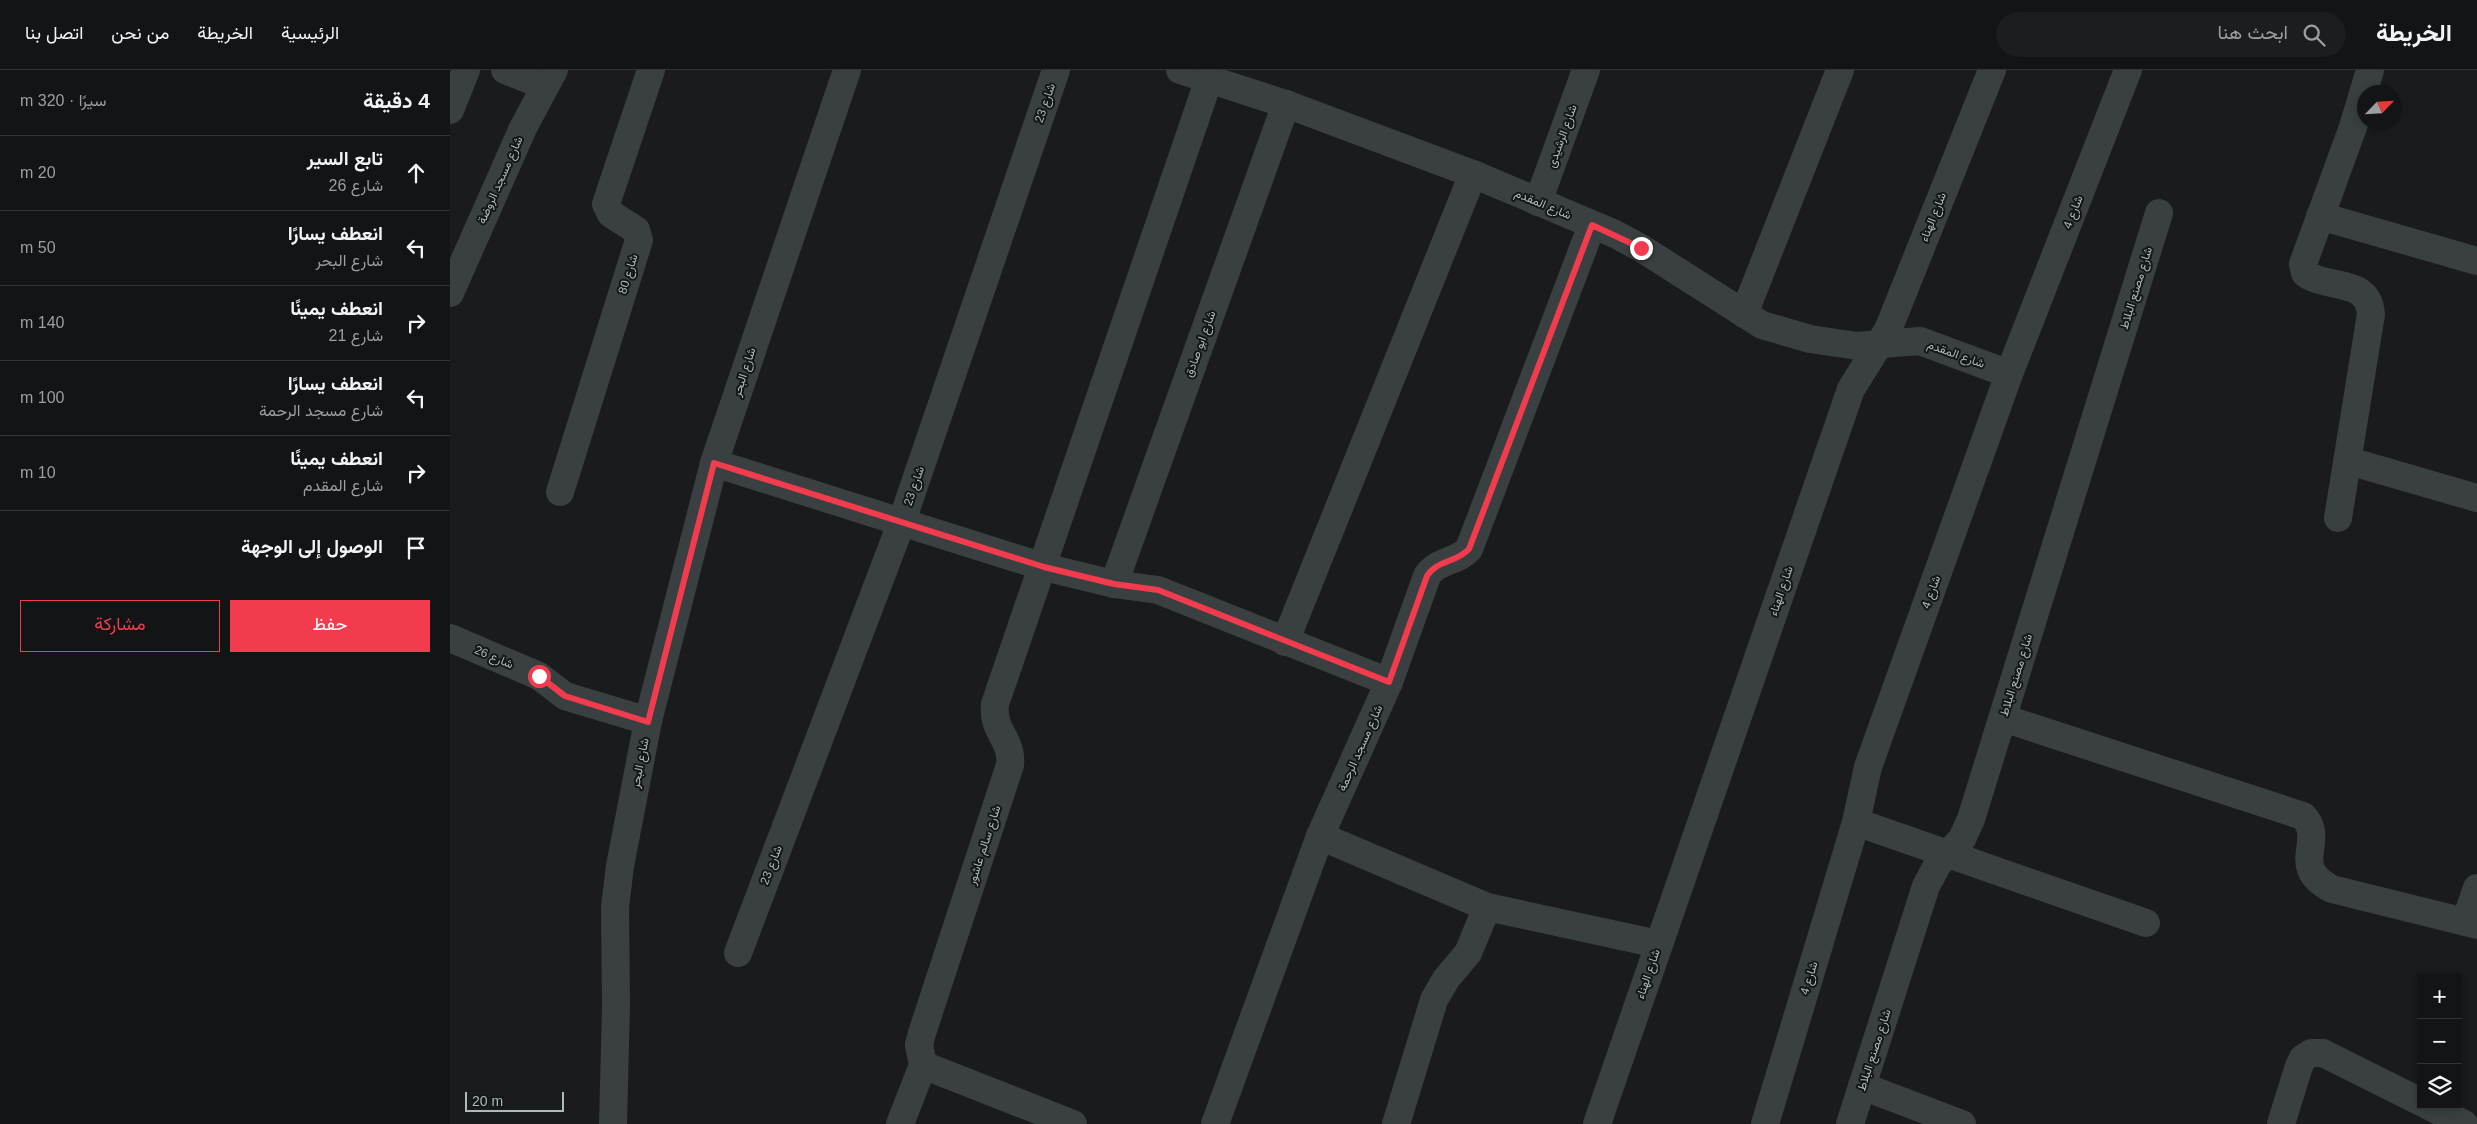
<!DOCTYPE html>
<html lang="ar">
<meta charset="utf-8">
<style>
:root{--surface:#131415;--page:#1c1d1e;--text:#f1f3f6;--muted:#9d9ea0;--line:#323334;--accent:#f23c4e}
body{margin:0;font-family:Arial,Vazirmatn,sans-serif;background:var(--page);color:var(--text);direction:rtl}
.controls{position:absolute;right:15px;bottom:15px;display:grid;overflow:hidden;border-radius:0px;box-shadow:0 2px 8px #0003}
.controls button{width:45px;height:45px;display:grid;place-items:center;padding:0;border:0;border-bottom:1px solid var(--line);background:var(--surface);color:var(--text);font:25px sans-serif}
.compass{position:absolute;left:1907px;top:15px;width:45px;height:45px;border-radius:50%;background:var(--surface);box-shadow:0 2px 8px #0003;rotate:65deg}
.scale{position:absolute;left:15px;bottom:12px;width:99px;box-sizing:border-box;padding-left:5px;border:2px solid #acbbba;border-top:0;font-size:14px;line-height:18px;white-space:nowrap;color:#acbbba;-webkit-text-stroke:4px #141617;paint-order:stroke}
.stop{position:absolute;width:15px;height:15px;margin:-11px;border:4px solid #f23c4e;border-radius:50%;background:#fff}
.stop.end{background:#f23c4e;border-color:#fff;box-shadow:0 1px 5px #0008}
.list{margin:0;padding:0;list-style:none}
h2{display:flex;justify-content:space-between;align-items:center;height:65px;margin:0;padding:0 20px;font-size:21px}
h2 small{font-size:16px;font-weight:400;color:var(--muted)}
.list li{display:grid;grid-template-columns:32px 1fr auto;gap:15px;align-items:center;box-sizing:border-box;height:75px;padding:0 20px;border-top:1px solid var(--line)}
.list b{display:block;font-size:19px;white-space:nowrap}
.list p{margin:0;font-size:16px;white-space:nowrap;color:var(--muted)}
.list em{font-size:16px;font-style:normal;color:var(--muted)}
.actions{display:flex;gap:10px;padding:15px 20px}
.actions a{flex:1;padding:11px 0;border:1px solid var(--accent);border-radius:0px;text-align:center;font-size:18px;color:var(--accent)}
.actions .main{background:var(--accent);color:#fff}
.icon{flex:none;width:28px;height:28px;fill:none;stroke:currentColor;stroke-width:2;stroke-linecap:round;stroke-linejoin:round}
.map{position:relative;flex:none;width:2027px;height:1054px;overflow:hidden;direction:ltr}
header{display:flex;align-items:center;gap:30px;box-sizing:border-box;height:70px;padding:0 25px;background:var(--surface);border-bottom:1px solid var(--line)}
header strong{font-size:24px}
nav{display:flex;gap:28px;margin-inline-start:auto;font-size:18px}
.search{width:350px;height:45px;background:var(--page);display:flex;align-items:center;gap:12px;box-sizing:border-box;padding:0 18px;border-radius:28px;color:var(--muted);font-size:19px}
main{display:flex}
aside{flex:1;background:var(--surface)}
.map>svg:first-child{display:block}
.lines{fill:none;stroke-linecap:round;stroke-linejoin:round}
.minor{stroke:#3a4041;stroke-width:28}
.tertiary{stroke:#3a4041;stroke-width:28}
.route{stroke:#f23c4e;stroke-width:6}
.labels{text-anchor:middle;stroke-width:4;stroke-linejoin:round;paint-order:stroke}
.street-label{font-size:12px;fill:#acbbba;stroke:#141617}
</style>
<header>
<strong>الخريطة</strong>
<div class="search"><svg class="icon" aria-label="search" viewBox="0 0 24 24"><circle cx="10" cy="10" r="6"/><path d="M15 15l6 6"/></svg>ابحث هنا</div>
<nav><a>الرئيسية</a><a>الخريطة</a><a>من نحن</a><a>اتصل بنا</a></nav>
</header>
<main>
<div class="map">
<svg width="2027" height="1054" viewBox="0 0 2027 1054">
<rect width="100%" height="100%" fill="#191b1c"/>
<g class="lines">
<!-- minor -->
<g class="minor">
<polyline points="55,0 95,16"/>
<polyline points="730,0 836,34 1023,104 1165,164 1191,178 1312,255 1360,269 1407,276 1470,271 1559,304"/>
<polyline points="0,40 16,0"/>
<polyline points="1088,132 1136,0"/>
<polyline points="1870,146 2027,191"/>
<polyline points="0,223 73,58 104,0"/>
<polyline points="1294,244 1390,0"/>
<polyline points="1899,391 2027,428"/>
<polyline points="264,393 594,497 664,514 708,520 939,612"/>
<polyline points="110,422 189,170 186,160 161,144 156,134 201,0"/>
<path d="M1888,448L1921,244C1918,209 1883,219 1859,206L1855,203L1853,194L1903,57L1920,0"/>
<polyline points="664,514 836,34"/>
<polyline points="0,568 89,606 115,626 198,651"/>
<polyline points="835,572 1023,104"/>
<path d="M1553,648L1853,746C1877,770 1837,796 1882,819L2027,855"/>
<polyline points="1406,752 1696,853"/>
<polyline points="870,766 1037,837 1208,874"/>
<polyline points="2015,852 2027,818"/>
<polyline points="288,883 452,451 606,0"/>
<polyline points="473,995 623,1054"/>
<polyline points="1412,1016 1512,1054"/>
<polyline points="1977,1035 2014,1054"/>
<path d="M450,1054L473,995L469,975L472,963L560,695C563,669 542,663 545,634L759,9"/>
<path d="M765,1054L870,766L939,612L977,506C987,490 1006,493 1019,479L1142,155"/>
<polyline points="946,1054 984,930 996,909 1018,883 1037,837"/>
<polyline points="1147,1054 1401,319 1438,260 1542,0"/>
<polyline points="1315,1054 1406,752 1418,697 1559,304 1678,0"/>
<polyline points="1400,1054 1476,816 1488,794 1512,769 1521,749 1709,143"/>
<polyline points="1831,1054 1849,996 1853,988 1861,983 1873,983 1971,1032"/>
</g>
<!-- tertiary -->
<polyline class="tertiary" points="163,1054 166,937 165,837 170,796 198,651 264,393 397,0"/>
</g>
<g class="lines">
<!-- route -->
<path class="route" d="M89,606L115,626L198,652L264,393L594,497L664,514L708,520L939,612L977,506C987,490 1006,493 1019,479L1142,155L1191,178"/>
</g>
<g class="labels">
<!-- street labels -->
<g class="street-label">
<text transform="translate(595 33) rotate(-71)" y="4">شارع 23</text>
<text transform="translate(1112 66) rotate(-70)" y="4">شارع الرشيدى</text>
<text transform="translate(50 110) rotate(-66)" y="4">شارع مسجد الروضة</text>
<text transform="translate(1093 134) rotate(23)" y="4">شارع المقدم</text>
<text transform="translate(1623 142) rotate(-69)" y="4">شارع 4</text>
<text transform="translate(1483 147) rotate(-68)" y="4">شارع الهناء</text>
<text transform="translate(178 204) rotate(-73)" y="4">شارع 80</text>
<text transform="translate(1686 218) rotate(-73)" y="4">شارع مصنع البلاط</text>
<text transform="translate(750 274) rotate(-70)" y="4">شارع ابو صادق</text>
<text transform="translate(1506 284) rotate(20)" y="4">شارع المقدم</text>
<text transform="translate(294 302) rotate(-72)" y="4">شارع البحر</text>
<text transform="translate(464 416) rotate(-71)" y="4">شارع 23</text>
<text transform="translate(1331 521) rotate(-71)" y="4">شارع الهناء</text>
<text transform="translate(1481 522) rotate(-70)" y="4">شارع 4</text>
<text transform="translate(44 587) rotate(23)" y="4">شارع 26</text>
<text transform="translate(1566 605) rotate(-73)" y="4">شارع مصنع البلاط</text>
<text transform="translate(910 678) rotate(-66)" y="4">شارع مسجد الرحمة</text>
<text transform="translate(190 693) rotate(-79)" y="4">شارع البحر</text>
<text transform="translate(534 775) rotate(-72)" y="4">شارع سالم عاشور</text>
<text transform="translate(321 795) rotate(-69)" y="4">شارع 23</text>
<text transform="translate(1198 904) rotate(-71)" y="4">شارع الهناء</text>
<text transform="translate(1359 908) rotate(-73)" y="4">شارع 4</text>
<text transform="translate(1424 980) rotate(-72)" y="4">شارع مصنع البلاط</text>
</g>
</g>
</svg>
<div class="controls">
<button>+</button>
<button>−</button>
<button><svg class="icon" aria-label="layers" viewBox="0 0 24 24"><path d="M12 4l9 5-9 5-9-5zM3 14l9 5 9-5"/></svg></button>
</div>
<svg class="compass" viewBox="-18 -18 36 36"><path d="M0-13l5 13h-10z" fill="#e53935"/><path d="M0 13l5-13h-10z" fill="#9d9ea0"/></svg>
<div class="scale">20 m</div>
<div class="stop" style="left:89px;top:606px"></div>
<div class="stop end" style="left:1191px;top:178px"></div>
</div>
<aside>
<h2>4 دقيقة<small>سيرًا · 320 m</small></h2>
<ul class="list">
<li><svg class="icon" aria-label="ahead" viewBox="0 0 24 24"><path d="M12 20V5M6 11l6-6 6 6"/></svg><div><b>تابع السير</b><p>شارع 26</p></div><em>20 m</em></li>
<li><svg class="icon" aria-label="left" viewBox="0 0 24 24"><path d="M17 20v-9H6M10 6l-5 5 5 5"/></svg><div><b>انعطف يسارًا</b><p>شارع البحر</p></div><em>50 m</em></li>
<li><svg class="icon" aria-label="right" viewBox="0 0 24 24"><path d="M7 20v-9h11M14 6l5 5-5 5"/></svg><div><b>انعطف يمينًا</b><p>شارع 21</p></div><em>140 m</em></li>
<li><svg class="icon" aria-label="left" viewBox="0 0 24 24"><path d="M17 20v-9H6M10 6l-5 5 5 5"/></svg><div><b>انعطف يسارًا</b><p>شارع مسجد الرحمة</p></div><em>100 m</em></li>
<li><svg class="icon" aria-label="right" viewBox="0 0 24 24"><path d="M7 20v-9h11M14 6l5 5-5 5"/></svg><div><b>انعطف يمينًا</b><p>شارع المقدم</p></div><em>10 m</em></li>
<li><svg class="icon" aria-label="arrive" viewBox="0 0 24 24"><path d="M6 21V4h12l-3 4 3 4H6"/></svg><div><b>الوصول إلى الوجهة</b></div></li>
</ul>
<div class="actions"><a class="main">حفظ</a><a>مشاركة</a></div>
</aside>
</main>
